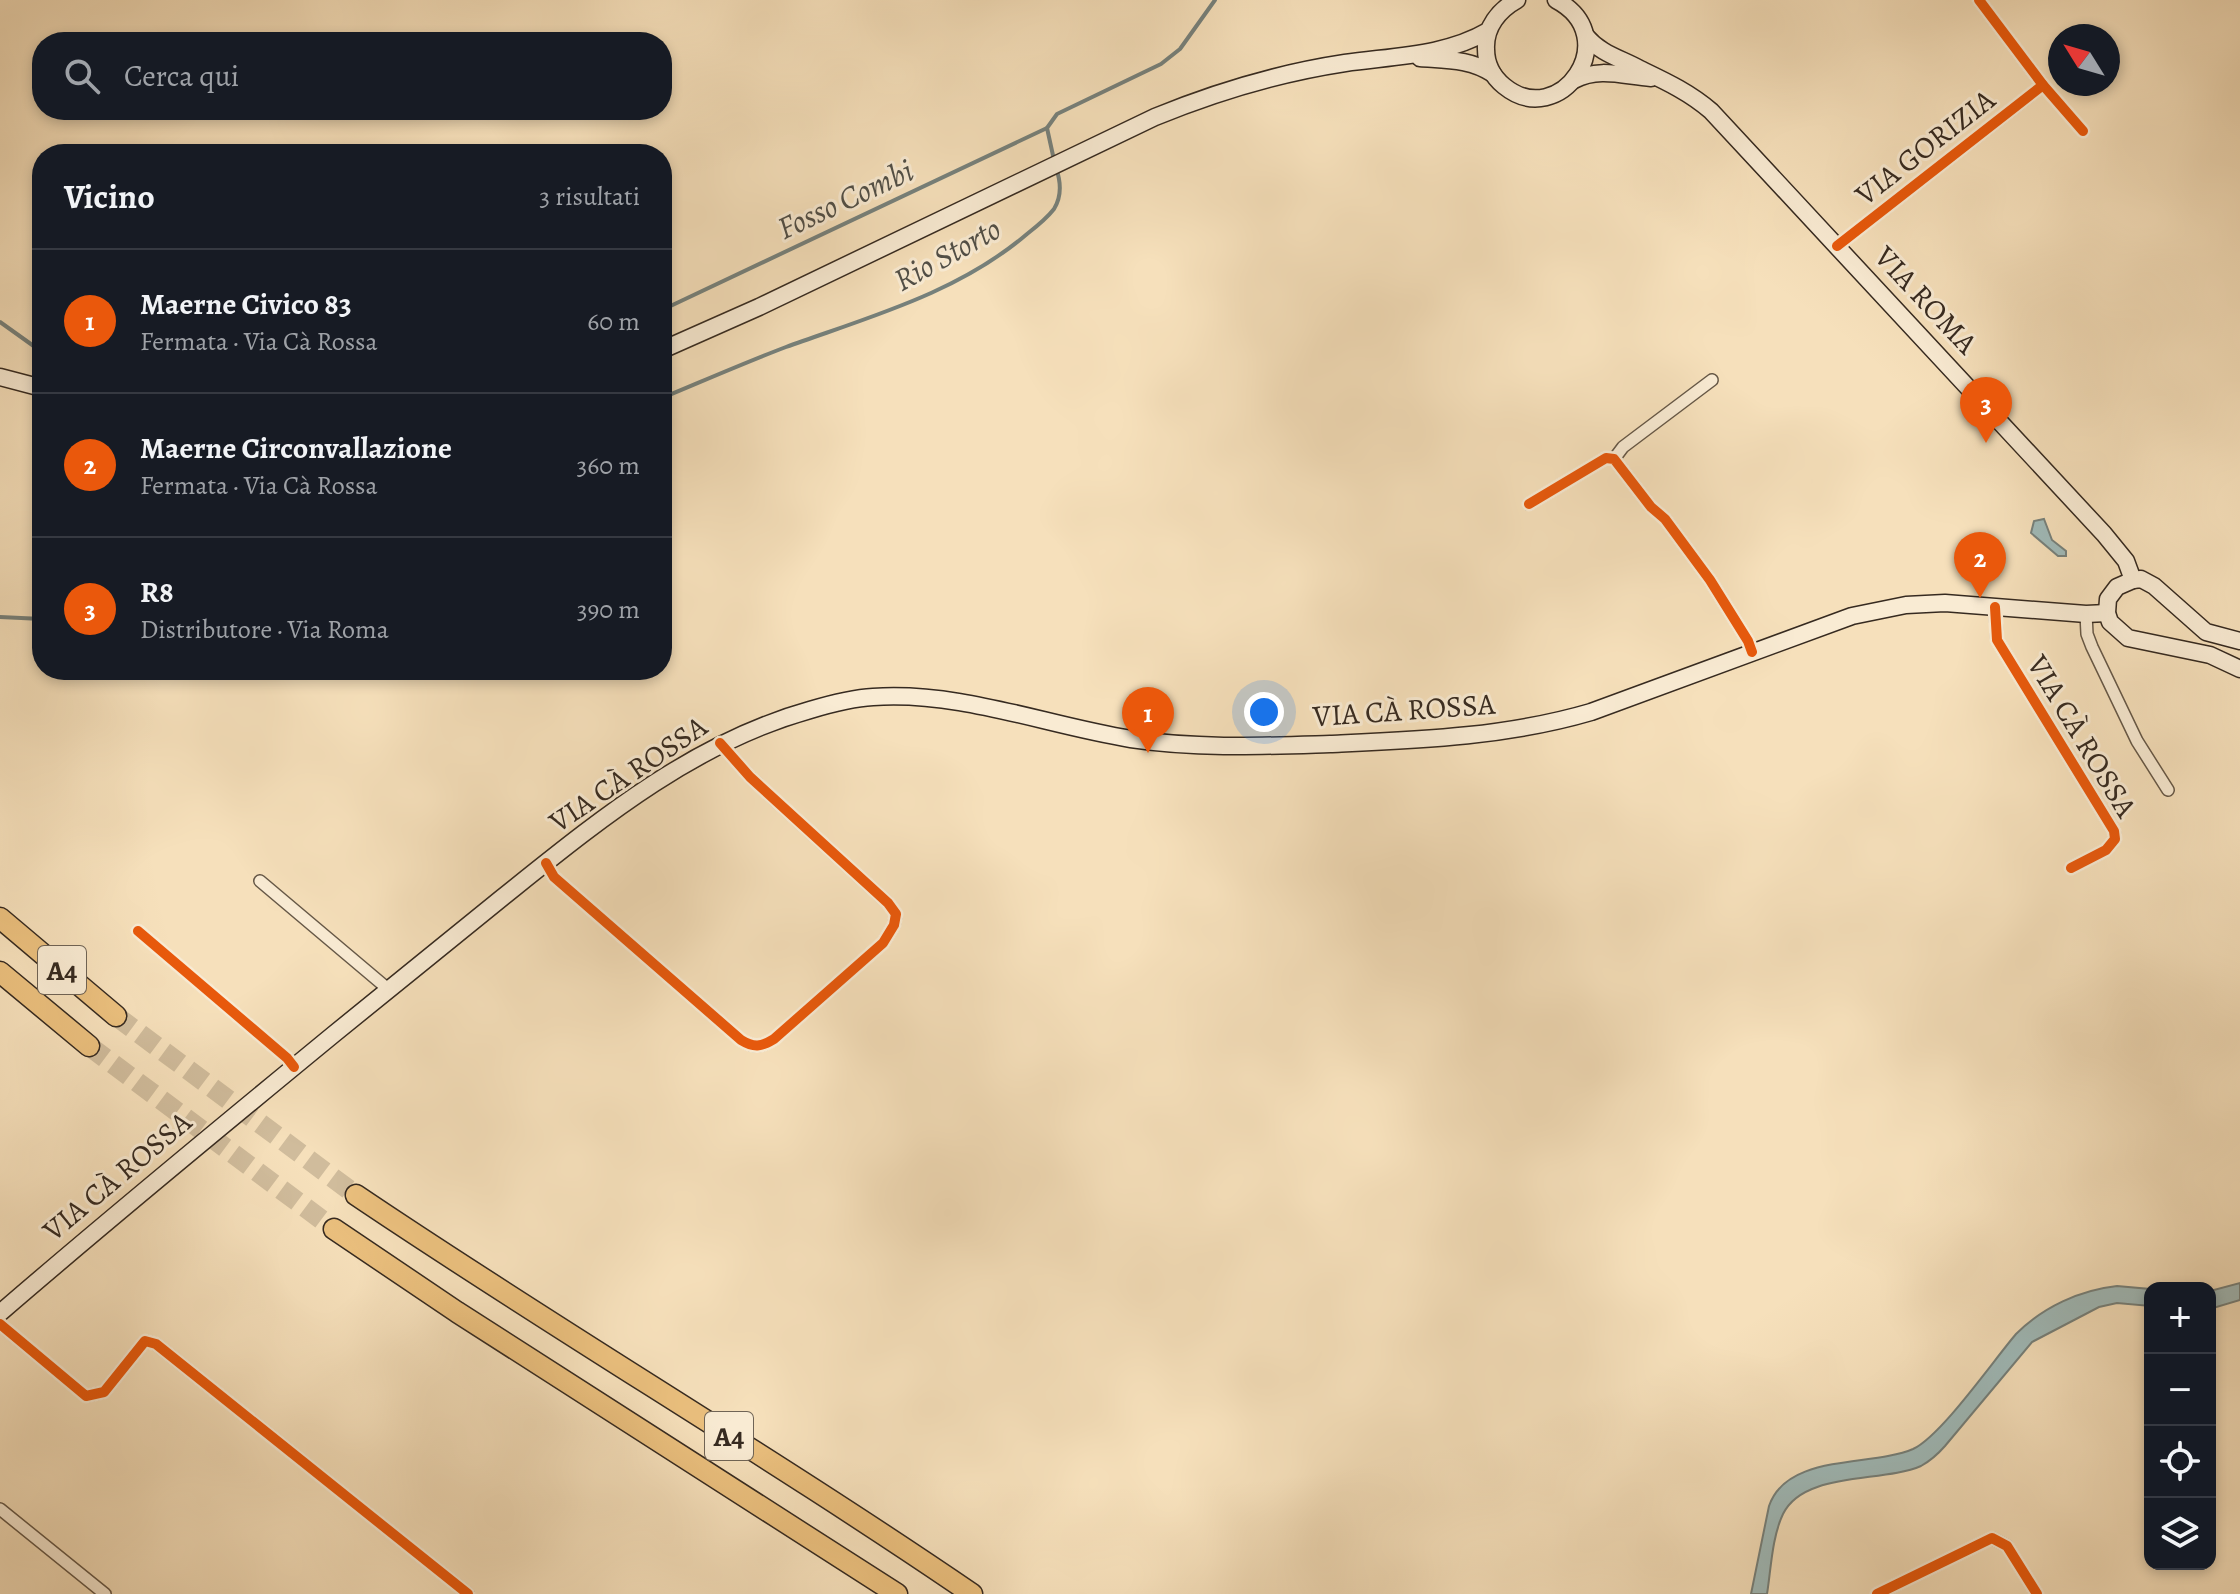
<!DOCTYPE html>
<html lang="it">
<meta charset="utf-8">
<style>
:root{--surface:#171b24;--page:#242831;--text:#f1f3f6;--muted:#9ea1a6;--line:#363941;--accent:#ea580c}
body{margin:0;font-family:Alegreya,serif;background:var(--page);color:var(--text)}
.controls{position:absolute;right:24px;bottom:24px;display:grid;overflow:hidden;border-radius:16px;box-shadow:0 4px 12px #0003}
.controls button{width:72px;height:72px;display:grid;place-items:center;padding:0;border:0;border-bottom:2px solid var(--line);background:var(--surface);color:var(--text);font:40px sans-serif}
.compass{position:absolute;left:2048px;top:24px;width:72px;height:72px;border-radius:50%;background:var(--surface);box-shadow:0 4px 12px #0003;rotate:307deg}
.you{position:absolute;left:1264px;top:712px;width:28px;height:28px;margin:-20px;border:6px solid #fff;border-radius:50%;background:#1a73e8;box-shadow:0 0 0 12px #1a73e833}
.badge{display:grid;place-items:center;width:52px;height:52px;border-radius:50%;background:var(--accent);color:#fff;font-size:26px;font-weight:700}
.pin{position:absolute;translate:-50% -66px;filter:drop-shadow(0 2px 4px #0008)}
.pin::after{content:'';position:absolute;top:42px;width:28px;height:24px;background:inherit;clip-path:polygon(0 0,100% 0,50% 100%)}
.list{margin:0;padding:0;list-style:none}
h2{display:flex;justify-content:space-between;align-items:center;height:104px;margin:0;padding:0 32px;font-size:34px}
h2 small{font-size:26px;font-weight:400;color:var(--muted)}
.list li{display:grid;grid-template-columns:52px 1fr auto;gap:24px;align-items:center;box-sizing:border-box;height:144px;padding:0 32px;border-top:2px solid var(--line)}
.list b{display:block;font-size:30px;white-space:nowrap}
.list p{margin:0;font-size:26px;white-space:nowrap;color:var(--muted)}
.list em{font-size:26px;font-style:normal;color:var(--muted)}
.icon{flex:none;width:44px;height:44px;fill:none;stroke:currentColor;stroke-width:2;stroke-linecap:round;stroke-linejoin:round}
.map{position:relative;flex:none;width:2240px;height:1594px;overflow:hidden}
.search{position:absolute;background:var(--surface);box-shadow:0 4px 12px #0003;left:32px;top:32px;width:640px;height:88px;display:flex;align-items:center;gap:20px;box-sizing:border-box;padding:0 28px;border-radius:32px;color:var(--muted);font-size:30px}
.panel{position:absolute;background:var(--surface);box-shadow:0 4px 12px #0003;left:32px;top:144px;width:640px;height:536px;border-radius:32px}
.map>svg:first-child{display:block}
.water{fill:#a0bbba;stroke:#76817c;stroke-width:2}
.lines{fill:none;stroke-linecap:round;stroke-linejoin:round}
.stream{stroke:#76817c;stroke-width:4}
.highway-tunnel{stroke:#d0bc9c;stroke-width:20;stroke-dasharray:20 10;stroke-linecap:butt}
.street-casing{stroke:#665847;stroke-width:14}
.secondary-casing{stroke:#362a20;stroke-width:19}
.highway-casing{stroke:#362a20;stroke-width:23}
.street{stroke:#f9ebd3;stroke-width:11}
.secondary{stroke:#f9ebd3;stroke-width:16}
.highway{stroke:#ebc07e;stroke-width:20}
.cycleway-casing{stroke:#f9ebd3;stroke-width:15}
.cycleway{stroke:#e8590c;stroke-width:10}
.labels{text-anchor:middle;stroke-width:6;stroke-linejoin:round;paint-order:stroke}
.shield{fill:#f9ebd3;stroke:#706456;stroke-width:2}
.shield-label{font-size:28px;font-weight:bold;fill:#362a20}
.street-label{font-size:30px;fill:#362a20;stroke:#f9ebd3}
.water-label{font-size:32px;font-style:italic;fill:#504e46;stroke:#f9ebd3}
</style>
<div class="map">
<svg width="2240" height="1594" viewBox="0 0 2240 1594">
<rect width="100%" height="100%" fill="#f6e0bb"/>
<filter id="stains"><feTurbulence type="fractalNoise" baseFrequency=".0025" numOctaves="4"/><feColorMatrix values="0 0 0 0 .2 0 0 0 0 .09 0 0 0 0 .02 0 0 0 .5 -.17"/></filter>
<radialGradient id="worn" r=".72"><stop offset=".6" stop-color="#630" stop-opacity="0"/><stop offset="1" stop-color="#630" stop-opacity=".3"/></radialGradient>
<!-- water -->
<g class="water">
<polygon points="2044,519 2052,540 2066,551 2066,556 2058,556 2031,533 2034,521"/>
<polygon points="2240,1283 2240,1300 2210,1309 2210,1291"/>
<path d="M2117,1286L2150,1289V1306L2117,1303L2099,1307L2032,1342L1945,1446C1938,1454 1930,1461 1921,1466C1882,1483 1804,1471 1783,1514C1772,1537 1771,1569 1767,1594H1751L1769,1506C1787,1453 1871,1467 1913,1449C1941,1436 1993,1361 2016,1334C2043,1307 2080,1290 2117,1286Z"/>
</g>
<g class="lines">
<!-- stream -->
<g class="stream">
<polyline points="1054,160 1047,128 1057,114 1161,64 1180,49 1215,0"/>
<polyline points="662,310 1047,128"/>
<polyline points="0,322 42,352"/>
<path d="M662,398C703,381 744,363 786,347C869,317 958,293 1027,234C1036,227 1047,218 1054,209C1062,196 1061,182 1056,168"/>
<polyline points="0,617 42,619"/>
</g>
<!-- highway-tunnel -->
<g class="highway-tunnel">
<polyline points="116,1016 356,1195"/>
<polyline points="89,1046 334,1229"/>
</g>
<defs>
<g id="street">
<polyline points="1979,0 2043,85 2083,131"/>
<polyline points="1837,246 2043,85"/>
<polyline points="1614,459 1623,447 1712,380"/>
<polyline points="1529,504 1606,458 1614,459 1651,507 1665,519 1710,580 1748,641 1752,652"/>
<polyline points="1995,607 1997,640 2114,831 2115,839 2106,850 2071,868"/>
<polyline points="2086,614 2087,634 2092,647 2137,741 2168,790"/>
<path d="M546,863L554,877L741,1040C754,1048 761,1047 774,1039L883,943L894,925L896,914L888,903L750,777L720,743"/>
<polyline points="260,881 388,989"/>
<polyline points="138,931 287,1058 294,1067"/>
<polyline points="0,1324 86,1396 104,1392 145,1341 156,1344 468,1594"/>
<polyline points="0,1509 105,1594"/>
<polyline points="1877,1594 1992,1538 2007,1546 2037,1594"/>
</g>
<g id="secondary">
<path d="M1517,0C1499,10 1485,27 1486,49C1486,64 1493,77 1504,86C1560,132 1626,37 1556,0"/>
<path d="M1586,36C1601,54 1620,58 1640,69C1665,81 1689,92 1711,111L2104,534L2126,561L2133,580"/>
<path d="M1420,58C1446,60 1471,59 1493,74"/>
<path d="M1574,80C1599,67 1624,76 1651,78"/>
<path d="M662,350L759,307L1155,117C1216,92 1279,73 1345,63C1393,56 1445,56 1488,31"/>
<polyline points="0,377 42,388"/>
<polyline points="2240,641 2206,632 2154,586 2141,579 2133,580 2117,587 2108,599 2107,613 2110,622 2128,638 2210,655 2240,669"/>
<path d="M0,1313C110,1218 222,1126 334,1034C390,988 447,943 503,897C598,821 692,743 810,710C830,704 852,698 873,697C962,691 1044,725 1131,739C1198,749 1264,746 1330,744C1418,740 1506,737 1591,712L1852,616L1906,605L1945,603L2086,614L2107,613"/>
</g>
<g id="highway">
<polyline points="0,918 116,1016"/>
<polyline points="0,972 89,1046"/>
<path d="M356,1195C559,1332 770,1456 972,1594"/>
<polyline points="334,1229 457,1312 897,1594"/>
</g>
</defs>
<!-- street casing -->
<use href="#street" class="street-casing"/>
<!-- secondary casing -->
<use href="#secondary" class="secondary-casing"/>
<!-- highway casing -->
<use href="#highway" class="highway-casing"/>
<!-- street -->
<use href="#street" class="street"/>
<!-- secondary -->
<use href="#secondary" class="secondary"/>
<!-- highway -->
<use href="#highway" class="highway"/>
<defs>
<g id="cycleway">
<polyline points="1979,0 2043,85 2083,131"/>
<polyline points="1837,246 2043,85"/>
<polyline points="1529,504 1606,458 1614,459 1651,507 1665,519 1710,580 1748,641 1752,652"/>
<polyline points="1995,607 1997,640 2114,831 2115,839 2106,850 2071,868"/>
<path d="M546,863L554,877L741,1040C754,1048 761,1047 774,1039L883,943L894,925L896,914L888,903L750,777L720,743"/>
<polyline points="138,931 287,1058 294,1067"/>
<polyline points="0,1324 86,1396 104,1392 145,1341 156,1344 468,1594"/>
<polyline points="1877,1594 1992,1538 2007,1546 2037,1594"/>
</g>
</defs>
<!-- cycleway casing -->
<use href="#cycleway" class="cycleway-casing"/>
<!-- cycleway -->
<use href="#cycleway" class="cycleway"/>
</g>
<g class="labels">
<!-- shield labels -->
<g class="shield">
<rect x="38" y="946" width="48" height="48" rx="6"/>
<rect x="705" y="1412" width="48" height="48" rx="6"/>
</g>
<g class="shield-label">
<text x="62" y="980">A4</text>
<text x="729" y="1446">A4</text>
</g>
<!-- street labels -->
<g class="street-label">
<text transform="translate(1925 147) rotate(-38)" y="10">VIA GORIZIA</text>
<text transform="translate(1926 300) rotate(47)" y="10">VIA ROMA</text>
<text transform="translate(1404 710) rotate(-4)" y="10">VIA CÀ ROSSA</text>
<text transform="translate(2082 736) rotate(59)" y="10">VIA CÀ ROSSA</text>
<text transform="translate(628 774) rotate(-34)" y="10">VIA CÀ ROSSA</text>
<text transform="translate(117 1176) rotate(-40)" y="10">VIA CÀ ROSSA</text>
</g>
<!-- water labels -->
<g class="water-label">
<text transform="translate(845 199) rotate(-25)" y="11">Fosso Combi</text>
<text transform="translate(947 254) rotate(-29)" y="11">Rio Storto</text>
</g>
</g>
<rect width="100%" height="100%" filter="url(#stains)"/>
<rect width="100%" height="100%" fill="url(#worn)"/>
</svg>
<div class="controls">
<button>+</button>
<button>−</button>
<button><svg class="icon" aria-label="locate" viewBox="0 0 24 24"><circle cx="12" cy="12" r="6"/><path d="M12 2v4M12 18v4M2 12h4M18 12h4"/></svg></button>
<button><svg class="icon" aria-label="layers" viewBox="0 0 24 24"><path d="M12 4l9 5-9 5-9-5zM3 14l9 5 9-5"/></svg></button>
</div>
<svg class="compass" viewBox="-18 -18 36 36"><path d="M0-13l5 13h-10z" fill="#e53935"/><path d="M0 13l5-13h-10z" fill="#9ea1a6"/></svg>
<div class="you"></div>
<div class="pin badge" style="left:1148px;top:753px">1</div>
<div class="pin badge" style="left:1980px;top:598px">2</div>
<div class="pin badge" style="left:1986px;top:443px">3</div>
<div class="search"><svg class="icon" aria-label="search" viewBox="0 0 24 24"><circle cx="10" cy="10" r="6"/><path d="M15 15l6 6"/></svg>Cerca qui</div>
<section class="panel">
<h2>Vicino<small>3 risultati</small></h2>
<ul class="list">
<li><span class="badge">1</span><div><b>Maerne Civico 83</b><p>Fermata · Via Cà Rossa</p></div><em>60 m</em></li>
<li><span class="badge">2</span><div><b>Maerne Circonvallazione</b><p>Fermata · Via Cà Rossa</p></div><em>360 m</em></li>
<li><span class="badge">3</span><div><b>R8</b><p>Distributore · Via Roma</p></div><em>390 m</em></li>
</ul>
</section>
</div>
